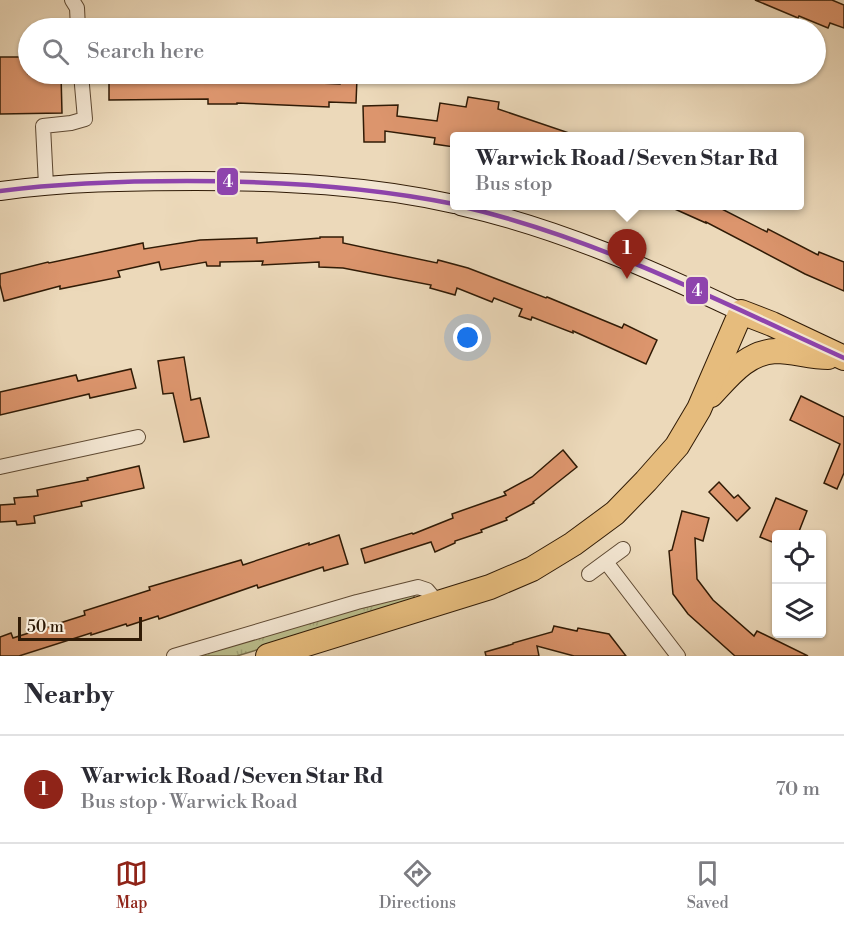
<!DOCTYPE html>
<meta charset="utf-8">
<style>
:root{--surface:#fff;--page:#f7f7f7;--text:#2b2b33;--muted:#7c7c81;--line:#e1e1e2;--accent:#8f2418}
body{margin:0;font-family:"Libre Bodoni",serif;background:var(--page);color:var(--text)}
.controls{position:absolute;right:18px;bottom:18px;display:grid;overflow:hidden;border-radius:6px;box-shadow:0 2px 4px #0004}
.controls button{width:54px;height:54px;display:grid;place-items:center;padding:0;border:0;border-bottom:2px solid var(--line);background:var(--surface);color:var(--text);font:30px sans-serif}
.scale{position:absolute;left:18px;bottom:15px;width:124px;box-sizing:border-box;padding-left:6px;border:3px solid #301b06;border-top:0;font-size:16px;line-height:21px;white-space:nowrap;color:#301b06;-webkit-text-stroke:4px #f3e6d2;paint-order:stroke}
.you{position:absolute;left:468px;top:338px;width:21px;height:21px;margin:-15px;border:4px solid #fff;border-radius:50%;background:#1a73e8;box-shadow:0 0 0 9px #1a73e833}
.badge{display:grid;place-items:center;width:39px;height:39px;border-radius:50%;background:var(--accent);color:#fff;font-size:20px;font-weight:700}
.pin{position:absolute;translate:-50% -50px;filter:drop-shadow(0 2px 3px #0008)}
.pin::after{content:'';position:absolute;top:32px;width:21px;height:18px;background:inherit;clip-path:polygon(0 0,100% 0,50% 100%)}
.popup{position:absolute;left:450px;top:132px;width:354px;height:78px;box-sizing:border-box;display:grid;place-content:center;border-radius:6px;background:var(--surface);filter:drop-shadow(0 2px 4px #0005);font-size:20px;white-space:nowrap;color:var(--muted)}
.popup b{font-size:22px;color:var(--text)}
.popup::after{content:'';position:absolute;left:50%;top:100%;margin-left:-12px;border:12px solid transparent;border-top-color:var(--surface)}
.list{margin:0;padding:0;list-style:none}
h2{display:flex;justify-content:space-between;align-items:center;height:78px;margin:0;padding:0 24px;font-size:26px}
h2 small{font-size:20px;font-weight:400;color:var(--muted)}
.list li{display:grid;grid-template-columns:39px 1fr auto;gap:18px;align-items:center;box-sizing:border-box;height:108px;padding:0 24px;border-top:2px solid var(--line)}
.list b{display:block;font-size:22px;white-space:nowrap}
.list p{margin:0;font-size:20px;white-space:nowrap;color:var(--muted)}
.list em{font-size:20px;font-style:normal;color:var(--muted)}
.icon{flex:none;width:33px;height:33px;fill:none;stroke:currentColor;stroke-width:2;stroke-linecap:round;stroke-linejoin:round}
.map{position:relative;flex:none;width:844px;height:656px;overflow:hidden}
.search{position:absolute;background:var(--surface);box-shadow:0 2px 4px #0004;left:18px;right:18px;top:18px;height:66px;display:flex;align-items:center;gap:15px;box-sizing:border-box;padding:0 21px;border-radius:33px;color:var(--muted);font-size:22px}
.sheet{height:186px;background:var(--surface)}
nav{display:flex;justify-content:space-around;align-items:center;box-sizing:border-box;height:84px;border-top:2px solid var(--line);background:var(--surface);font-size:16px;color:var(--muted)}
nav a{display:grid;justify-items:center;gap:3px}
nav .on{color:var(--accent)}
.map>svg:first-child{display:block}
.grass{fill:url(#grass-tufts);stroke:#766c4a;stroke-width:1.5}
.building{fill:#dc956d;stroke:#301b06;stroke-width:1.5}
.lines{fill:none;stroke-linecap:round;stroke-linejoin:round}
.street-casing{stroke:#5f4a33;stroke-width:16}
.secondary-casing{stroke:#301b06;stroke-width:20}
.highway-casing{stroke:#301b06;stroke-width:26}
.street{stroke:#f3e6d2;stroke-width:14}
.secondary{stroke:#f3e6d2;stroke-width:18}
.highway{stroke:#e6bc7d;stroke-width:24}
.bus-1-casing{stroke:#f3e6d2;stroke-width:9}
.bus-1{stroke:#8e44ad;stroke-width:4.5}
.line-badge{stroke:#f3e6d2;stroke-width:2}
.badge-label{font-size:16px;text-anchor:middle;font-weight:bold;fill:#fff}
</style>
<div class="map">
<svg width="844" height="656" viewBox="0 0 844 656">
<defs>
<pattern id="grass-tufts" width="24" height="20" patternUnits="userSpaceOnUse" patternTransform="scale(1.5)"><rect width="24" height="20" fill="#bbbe8d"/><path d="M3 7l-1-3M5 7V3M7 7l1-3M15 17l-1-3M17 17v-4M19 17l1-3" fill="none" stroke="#a1a378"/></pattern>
</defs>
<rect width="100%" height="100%" fill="#ecd9ba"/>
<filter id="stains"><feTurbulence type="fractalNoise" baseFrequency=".00333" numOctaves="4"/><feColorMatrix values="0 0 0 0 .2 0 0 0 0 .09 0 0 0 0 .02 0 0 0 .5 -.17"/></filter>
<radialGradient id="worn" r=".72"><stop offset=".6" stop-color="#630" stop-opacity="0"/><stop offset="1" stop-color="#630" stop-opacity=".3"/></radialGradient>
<!-- grass -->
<polygon class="grass" points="413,595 416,600 414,602 237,656 196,656 352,608"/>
<!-- building -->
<g class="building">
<polygon points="755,0 832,0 844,5 844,28 830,23 828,28 799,16 798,18"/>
<polygon points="0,57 28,57 28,74 61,74 62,113 0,114"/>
<polygon points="149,74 188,74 189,77 340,84 340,77 357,78 356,103 329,102 329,107 237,103 237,104 208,104 208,99 109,100 109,75 149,75"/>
<polygon points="468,97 499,102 498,109 572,134 572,136 454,136 454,147 434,144 435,138 385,131 385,142 364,142 363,106 398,105 397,116 437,121 440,103 466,107"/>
<polygon points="668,206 716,206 767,232 768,229 818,255 819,252 844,262 844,291 805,274 706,222 706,223"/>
<polygon points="320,237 343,237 343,243 437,263 438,260 468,268 546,298 547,297 622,328 624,324 657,340 646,364 573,331 573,333 532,317 531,320 519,316 522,309 494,298 492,302 457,288 455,295 430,288 431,285 343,268 319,267 319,262 262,265 263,261 220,262 220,266 207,266 206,262 161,270 159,262 118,271 120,277 60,289 60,286 4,301 0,285 0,274 48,262 49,263 143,243 144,249 200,240 257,238 257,243 320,238"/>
<polygon points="184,357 191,400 200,398 209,437 184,442 173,393 163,394 158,361"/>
<polygon points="131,369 136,388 90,398 89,394 0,415 0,392 76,375 78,381"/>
<polygon points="801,396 844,417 844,473 837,489 824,483 840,444 790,420"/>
<polygon points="563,450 577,467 533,502 534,503 506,518 507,520 481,530 482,532 455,541 455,543 435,552 431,542 365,563 361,549 412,533 413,534 453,518 452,514 506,495 504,492 532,477"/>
<polygon points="139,466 144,488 81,502 82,506 34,516 35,523 17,525 16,521 0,522 0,505 15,504 14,498 38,496 37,490 88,480 87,478"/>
<polygon points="719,482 734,498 738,495 750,508 737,521 709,492"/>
<polygon points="776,498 807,511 798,534 777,534 777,544 760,537"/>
<polygon points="682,511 709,518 703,541 695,538 697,579 713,600 754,636 757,631 808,656 735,656 688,614 673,594 669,551 672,550"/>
<polygon points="339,535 348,564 324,571 323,567 258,588 257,585 159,619 158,616 127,626 126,624 91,635 91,633 19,656 0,656 0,637 11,633 13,638 85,615 84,611 150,590 149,587 241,560 243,565 309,543 309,545"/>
<polygon points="554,626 577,631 578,628 609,634 626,656 574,656 537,646 539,656 486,656 485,652 513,644 513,643 552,632"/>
</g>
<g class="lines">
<defs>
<g id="street">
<polyline points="72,0 77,8 78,28"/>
<polyline points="46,185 43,126 71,123 85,119 81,74"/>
<polyline points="0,467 138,437"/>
<polyline points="606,562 678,656"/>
<polyline points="589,574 623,549"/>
<polyline points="174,656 357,602 418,587 427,590 438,603"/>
</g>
<g id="secondary">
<path d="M0,191C65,182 130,181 196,181C283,181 369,185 454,204"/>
<path d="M460,206C558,228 651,269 741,312"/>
</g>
<g id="highway">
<path d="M711,395C729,376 747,352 776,351C793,351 810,357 828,357"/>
<polyline points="268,656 490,587 532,569 573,544 615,513 646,481 677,446 699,409 741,312 772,324 844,358"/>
</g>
</defs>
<!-- street casing -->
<use href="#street" class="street-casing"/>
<!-- secondary casing -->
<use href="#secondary" class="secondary-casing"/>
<!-- highway casing -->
<use href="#highway" class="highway-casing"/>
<!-- street -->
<use href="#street" class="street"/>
<!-- secondary -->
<use href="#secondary" class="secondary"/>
<!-- highway -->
<use href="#highway" class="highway"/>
<defs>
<g id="bus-1">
<path d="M0,191C62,183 124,181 187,181C277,181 366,186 454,204"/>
<path d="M460,206C594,237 719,301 844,358"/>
</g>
</defs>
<!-- bus-1 casing -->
<use href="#bus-1" class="bus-1-casing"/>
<!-- bus-1 -->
<use href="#bus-1" class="bus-1"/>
</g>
<g class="line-badge">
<rect x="216" y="167" width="23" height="29" rx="6" fill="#8e44ad"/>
<rect x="685" y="276" width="24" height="29" rx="6" fill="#8e44ad"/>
</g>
<g class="badge-label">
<text x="228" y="187">4</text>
<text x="697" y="296">4</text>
</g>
<rect width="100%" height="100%" filter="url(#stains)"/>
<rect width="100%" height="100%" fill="url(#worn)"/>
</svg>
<div class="controls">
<button><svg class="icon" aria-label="locate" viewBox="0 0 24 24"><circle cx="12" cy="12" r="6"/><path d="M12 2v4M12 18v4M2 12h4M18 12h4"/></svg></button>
<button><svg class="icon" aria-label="layers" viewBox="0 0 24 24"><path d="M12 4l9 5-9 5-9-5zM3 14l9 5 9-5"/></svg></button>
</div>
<div class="scale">50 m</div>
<div class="you"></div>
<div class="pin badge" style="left:627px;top:279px">1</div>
<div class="popup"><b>Warwick Road / Seven Star Rd</b>Bus stop</div>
<div class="search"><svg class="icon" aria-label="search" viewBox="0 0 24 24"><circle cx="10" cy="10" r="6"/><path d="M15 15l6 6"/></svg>Search here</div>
</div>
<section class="sheet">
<h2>Nearby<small></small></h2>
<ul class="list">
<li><span class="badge">1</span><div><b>Warwick Road / Seven Star Rd</b><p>Bus stop · Warwick Road</p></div><em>70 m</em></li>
</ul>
</section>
<nav>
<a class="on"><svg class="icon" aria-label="map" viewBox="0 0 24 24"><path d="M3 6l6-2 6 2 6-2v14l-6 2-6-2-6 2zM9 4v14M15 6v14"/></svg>Map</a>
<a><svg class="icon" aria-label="directions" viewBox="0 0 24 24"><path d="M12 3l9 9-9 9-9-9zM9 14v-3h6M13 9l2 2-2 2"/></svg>Directions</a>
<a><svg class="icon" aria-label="saved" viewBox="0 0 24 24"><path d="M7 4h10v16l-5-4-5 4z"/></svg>Saved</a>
</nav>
